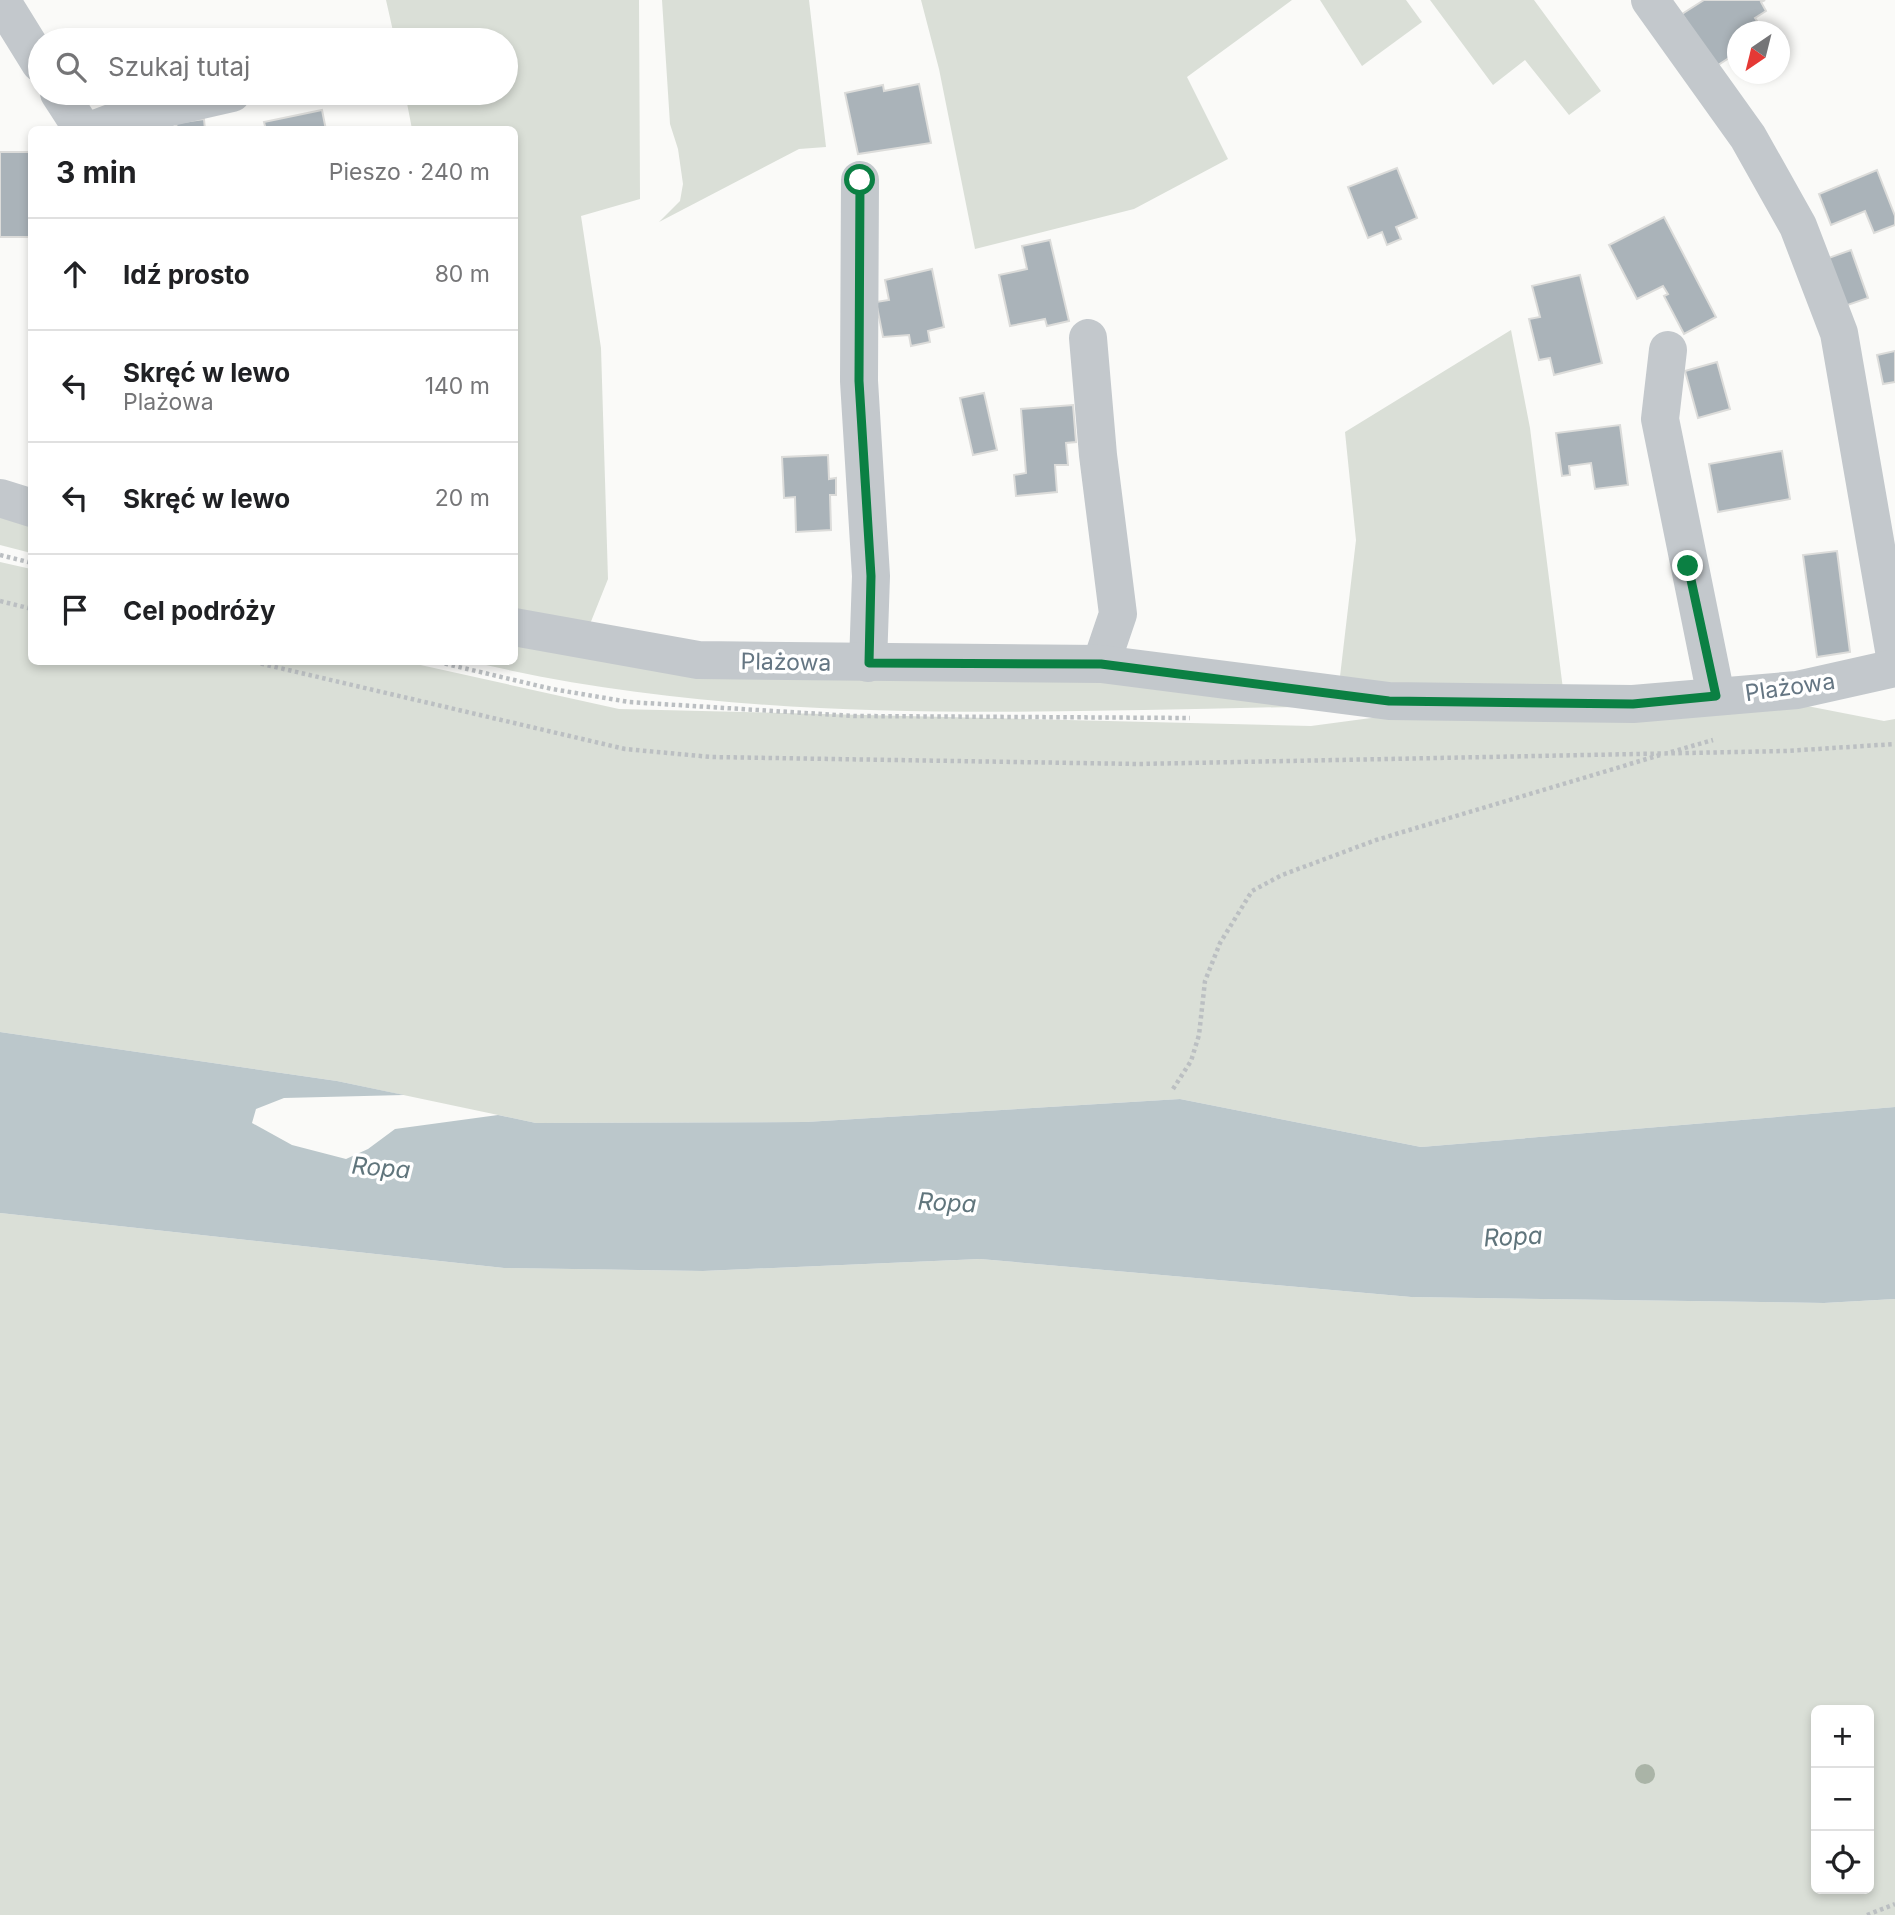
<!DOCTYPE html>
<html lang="pl">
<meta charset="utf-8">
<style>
:root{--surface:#fff;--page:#f2f2f2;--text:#202124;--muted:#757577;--line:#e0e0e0}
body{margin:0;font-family:Inter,sans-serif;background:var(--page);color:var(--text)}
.controls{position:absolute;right:21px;bottom:21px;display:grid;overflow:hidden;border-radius:10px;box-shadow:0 4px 10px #0003}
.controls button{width:63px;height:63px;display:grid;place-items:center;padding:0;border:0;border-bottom:2px solid var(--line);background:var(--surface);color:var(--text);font:35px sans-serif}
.compass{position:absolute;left:1727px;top:21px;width:63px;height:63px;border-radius:50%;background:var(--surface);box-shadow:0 4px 10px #0003;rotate:215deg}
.stop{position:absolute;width:21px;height:21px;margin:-16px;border:5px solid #0b8043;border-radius:50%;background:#fff}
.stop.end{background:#0b8043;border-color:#fff;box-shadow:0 2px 7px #0008}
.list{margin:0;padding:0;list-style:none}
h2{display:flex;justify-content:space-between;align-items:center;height:91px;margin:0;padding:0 28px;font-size:30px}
h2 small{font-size:23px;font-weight:400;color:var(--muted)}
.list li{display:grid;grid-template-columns:46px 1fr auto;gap:21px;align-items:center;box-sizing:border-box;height:112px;padding:0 28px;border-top:2px solid var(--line)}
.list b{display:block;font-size:26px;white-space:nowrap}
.list p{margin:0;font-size:23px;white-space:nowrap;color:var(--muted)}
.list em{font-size:23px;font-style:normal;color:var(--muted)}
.icon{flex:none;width:38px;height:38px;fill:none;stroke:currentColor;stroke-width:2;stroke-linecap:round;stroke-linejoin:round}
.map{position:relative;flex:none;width:1895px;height:1915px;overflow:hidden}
.search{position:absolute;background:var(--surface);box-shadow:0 4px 10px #0003;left:28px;top:28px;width:490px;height:77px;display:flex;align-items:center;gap:18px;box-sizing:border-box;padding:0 24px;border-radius:38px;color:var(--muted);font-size:26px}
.panel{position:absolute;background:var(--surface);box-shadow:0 4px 10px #0003;left:28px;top:126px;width:490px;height:539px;border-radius:10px}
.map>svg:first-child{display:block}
.green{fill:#dadfd7;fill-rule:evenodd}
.water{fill:#bbc7cb}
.building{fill:#aab3b9;stroke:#dcdcda;stroke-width:2}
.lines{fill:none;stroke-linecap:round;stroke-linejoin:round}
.path{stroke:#bbbfc2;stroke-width:4.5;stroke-dasharray:3.5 3.5;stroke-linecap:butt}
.minor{stroke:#c3c8cc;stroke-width:38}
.tree{fill:#aab4a7}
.route{stroke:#0b8043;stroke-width:9}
.labels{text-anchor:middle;stroke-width:7;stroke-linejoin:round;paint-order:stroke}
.street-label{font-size:23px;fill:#657683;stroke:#fff}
.water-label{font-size:24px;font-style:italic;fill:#60757c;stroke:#fff}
</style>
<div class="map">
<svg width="1895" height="1915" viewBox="0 0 1895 1915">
<rect width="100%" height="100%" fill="#fafaf8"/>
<!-- green -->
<g class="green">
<polygon points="386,0 639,0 640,199 581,216 601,348 608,579 588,629 515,613 514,130 412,129 405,93 506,93 506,40 395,40"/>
<polygon points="662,0 809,0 826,147 799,149 659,222 680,201 683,184 678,149 670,124"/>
<polygon points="921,0 1292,0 1187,77 1228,159 1134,209 975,249 939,69"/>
<polygon points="1320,0 1406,0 1422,22 1362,66"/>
<polygon points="1430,0 1534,0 1601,91 1569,115 1525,60 1493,85"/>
<polygon points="1511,330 1530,428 1563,689 1339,685 1356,540 1345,432"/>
<polygon points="0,508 31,518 31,553 0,545"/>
<polygon points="0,562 31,569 32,662 407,662 619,709 1311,726 1401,714 1807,706 1884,721 1895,719 1895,1107 1421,1147 1180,1099 806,1122 536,1123 337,1081 0,1032"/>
<path d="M515,636L1104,676L1349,706C1057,710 759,730 473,662H514Z"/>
<path d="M0,1213L504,1268L703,1271L980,1259L1411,1297L1824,1303L1895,1299V1915H0ZM1816,1710H1869V1889H1816Z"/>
</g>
<!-- water -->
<polygon class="water" points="0,1032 337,1081 404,1095 284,1098 256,1109 252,1123 292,1145 346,1159 368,1149 395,1129 498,1115 536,1123 806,1122 1180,1099 1421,1147 1895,1107 1895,1299 1824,1303 1411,1297 980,1259 703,1271 504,1268 0,1213"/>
<!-- building -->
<g class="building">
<polygon points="1704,0 1765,0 1761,2 1766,11 1755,18 1757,21 1738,32 1738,52 1715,67 1682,14"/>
<polygon points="919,84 931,143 858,154 845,93 883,85 884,91"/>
<polygon points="322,110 326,130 266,130 264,122"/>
<polygon points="204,119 205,130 177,130 176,123"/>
<rect x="0" y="152" width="32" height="85"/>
<polygon points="1397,168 1417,218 1396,227 1401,239 1387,245 1382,232 1368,238 1348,187"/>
<polygon points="1877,170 1895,216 1895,225 1874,233 1865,211 1831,225 1819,194"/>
<polygon points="1664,217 1716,317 1684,334 1664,296 1668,294 1663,286 1637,299 1609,245"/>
<polygon points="1050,240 1069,321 1047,326 1045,319 1010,326 999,275 1027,269 1022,246"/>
<polygon points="1851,250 1868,298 1839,308 1823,260"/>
<polygon points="932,269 944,327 928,331 930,342 911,346 909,335 883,337 876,302 889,300 885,280"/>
<polygon points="1580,275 1602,363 1554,375 1550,358 1539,360 1529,319 1540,317 1532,286"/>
<polygon points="1895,351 1895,382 1883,384 1877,355"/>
<polygon points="1717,362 1730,409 1698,418 1685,371"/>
<polygon points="984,393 997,450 973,455 960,398"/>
<polygon points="1073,405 1076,442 1066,443 1068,465 1055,465 1057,492 1016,496 1014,475 1026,473 1021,409"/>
<polygon points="1620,425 1628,485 1595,489 1591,463 1569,466 1570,475 1562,476 1556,433"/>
<polygon points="1782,451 1790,499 1718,512 1709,464"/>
<polygon points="828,455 829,479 836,478 836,495 830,495 831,530 796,532 795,497 784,498 782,457"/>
<polygon points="1837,551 1850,652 1817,657 1803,555"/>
</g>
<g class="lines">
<!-- path -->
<g class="path">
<polyline points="0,555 32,563"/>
<polyline points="0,601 32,609"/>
<polyline points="254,662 625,749 711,757 1138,764 1786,751 1895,744"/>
<polyline points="438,662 552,689 629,702 854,716 1190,718"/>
<polyline points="1671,752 1713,740"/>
<polyline points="1173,1089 1191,1061 1199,1035 1205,981 1220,943 1252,891 1282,875 1376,840 1660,755"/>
<polyline points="1867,1915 1895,1904"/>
</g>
<!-- minor -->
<g class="minor">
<polyline points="1,0 40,63"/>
<polyline points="1650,0 1748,137 1798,226 1839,333 1895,656"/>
<polyline points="59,93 83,130"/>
<polyline points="92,130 127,117 232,93"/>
<polyline points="860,180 859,381 871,576 868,663"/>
<polyline points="1088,338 1098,455 1118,614 1101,664"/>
<polyline points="1668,350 1660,419 1716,696"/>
<polyline points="0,498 32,508"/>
<polyline points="514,627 698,660 1101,664 1389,701 1633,704 1797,690 1895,668"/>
</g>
</g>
<!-- trees -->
<circle class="tree" cx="1645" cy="1774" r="10"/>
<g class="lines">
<!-- route -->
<polyline class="route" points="860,180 859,381 871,576 869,663 1101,664 1389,701 1633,704 1716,696 1688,566"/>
</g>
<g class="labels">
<!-- street labels -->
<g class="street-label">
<text transform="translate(786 662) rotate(1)" y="8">Plażowa</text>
<text transform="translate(1790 687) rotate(-8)" y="8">Plażowa</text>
</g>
<!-- water labels -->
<g class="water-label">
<text transform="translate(381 1168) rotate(5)" y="8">Ropa</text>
<text transform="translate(947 1203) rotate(3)" y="8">Ropa</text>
<text transform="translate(1513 1237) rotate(-3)" y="8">Ropa</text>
</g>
</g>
</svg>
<div class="controls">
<button>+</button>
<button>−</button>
<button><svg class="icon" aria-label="locate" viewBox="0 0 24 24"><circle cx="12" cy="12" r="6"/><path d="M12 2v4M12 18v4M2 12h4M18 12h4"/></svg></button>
</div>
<svg class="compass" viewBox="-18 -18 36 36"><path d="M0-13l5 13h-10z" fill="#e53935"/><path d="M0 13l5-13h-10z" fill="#757577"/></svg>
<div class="stop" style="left:860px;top:180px"></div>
<div class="stop end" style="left:1688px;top:566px"></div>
<div class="search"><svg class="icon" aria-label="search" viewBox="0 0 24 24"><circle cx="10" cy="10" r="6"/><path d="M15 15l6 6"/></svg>Szukaj tutaj</div>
<section class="panel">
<h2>3 min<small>Pieszo · 240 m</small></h2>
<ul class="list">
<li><svg class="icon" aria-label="ahead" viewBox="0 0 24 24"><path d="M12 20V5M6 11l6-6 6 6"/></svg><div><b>Idź prosto</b></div><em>80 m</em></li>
<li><svg class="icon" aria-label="left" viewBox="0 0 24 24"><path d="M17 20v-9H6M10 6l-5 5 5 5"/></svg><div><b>Skręć w lewo</b><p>Plażowa</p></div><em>140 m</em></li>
<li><svg class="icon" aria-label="left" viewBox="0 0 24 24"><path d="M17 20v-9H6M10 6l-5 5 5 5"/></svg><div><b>Skręć w lewo</b></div><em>20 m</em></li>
<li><svg class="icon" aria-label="arrive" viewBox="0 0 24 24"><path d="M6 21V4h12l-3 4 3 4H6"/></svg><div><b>Cel podróży</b></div></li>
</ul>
</section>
</div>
